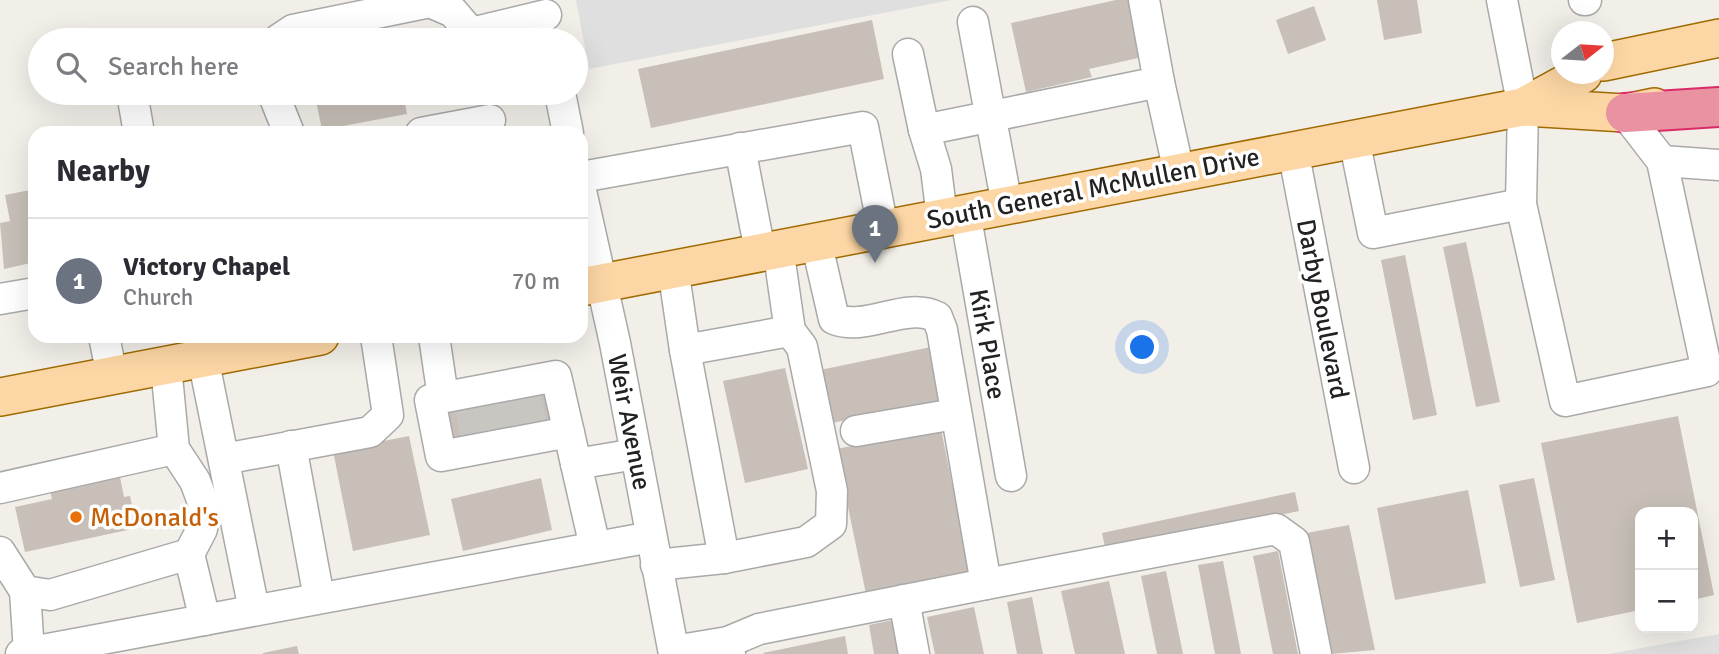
<!DOCTYPE html>
<meta charset="utf-8">
<style>
:root{--surface:#fff;--page:#f2f2f3;--text:#2b2b33;--muted:#7c7c81;--line:#e1e1e2;--accent:#d93025}
body{margin:0;font-family:Signika,sans-serif;background:var(--page);color:var(--text)}
.controls{position:absolute;right:21px;bottom:21px;display:grid;overflow:hidden;border-radius:14px;box-shadow:0 7px 28px #0002}
.controls button{width:63px;height:63px;display:grid;place-items:center;padding:0;border:0;border-bottom:2px solid var(--line);background:var(--surface);color:var(--text);font:35px sans-serif}
.compass{position:absolute;left:1551px;top:21px;width:63px;height:63px;border-radius:50%;background:var(--surface);box-shadow:0 7px 28px #0002;rotate:73deg}
.you{position:absolute;left:1143px;top:348px;width:24px;height:24px;margin:-18px;border:5px solid #fff;border-radius:50%;background:#1a73e8;box-shadow:0 0 0 10px #1a73e833}
.badge{display:grid;place-items:center;width:46px;height:46px;border-radius:50%;background:var(--accent);color:#fff;font-size:23px;font-weight:700}
.pin{position:absolute;translate:-50% -58px;filter:drop-shadow(0 2px 4px #0008)}
.pin::after{content:'';position:absolute;top:37px;width:24px;height:21px;background:inherit;clip-path:polygon(0 0,100% 0,50% 100%)}
.list{margin:0;padding:0;list-style:none}
h2{display:flex;justify-content:space-between;align-items:center;height:91px;margin:0;padding:0 28px;font-size:30px}
h2 small{font-size:23px;font-weight:400;color:var(--muted)}
.list li{display:grid;grid-template-columns:46px 1fr auto;gap:21px;align-items:center;box-sizing:border-box;height:126px;padding:0 28px;border-top:2px solid var(--line)}
.list b{display:block;font-size:26px;white-space:nowrap}
.list p{margin:0;font-size:23px;white-space:nowrap;color:var(--muted)}
.list em{font-size:23px;font-style:normal;color:var(--muted)}
.icon{flex:none;width:38px;height:38px;fill:none;stroke:currentColor;stroke-width:2;stroke-linecap:round;stroke-linejoin:round}
.map{position:relative;flex:none;width:1719px;height:654px;overflow:hidden}
.search{position:absolute;background:var(--surface);box-shadow:0 7px 28px #0002;left:28px;top:28px;width:560px;height:77px;display:flex;align-items:center;gap:18px;box-sizing:border-box;padding:0 24px;border-radius:38px;color:var(--muted);font-size:26px}
.panel{position:absolute;background:var(--surface);box-shadow:0 7px 28px #0002;left:28px;top:126px;width:560px;height:217px;border-radius:21px}
.map>svg:first-child{display:block}
.residential{fill:#e0dfdf}
.building{fill:#c7bfb8}
.lines{fill:none;stroke-linecap:round;stroke-linejoin:round}
.minor-tunnel{stroke:#c8c6c1;stroke-width:30;stroke-dasharray:30 15;stroke-linecap:butt}
.minor-casing{stroke:#a9a9a9;stroke-width:33}
.major-casing{stroke:#a06b00;stroke-width:40}
.highway-casing{stroke:#dc2a67;stroke-width:42}
.minor{stroke:#fff;stroke-width:30}
.major{stroke:#fcd6a4;stroke-width:37}
.highway{stroke:#e892a2;stroke-width:38}
.food-dot{fill:#e8710a;stroke:#fff;stroke-width:2.5}
.labels{text-anchor:middle;stroke-width:7;stroke-linejoin:round;paint-order:stroke}
.street-label{font-size:26px;fill:#222;stroke:#fff}
.food-label{font-size:26px;fill:#c56008;stroke:#fff;text-anchor:start}
</style>
<div class="map">
<svg width="1719" height="654" viewBox="0 0 1719 654">
<rect width="100%" height="100%" fill="#f2efe9"/>
<!-- residential -->
<g class="residential">
<polygon points="576,0 952,0 589,69"/>
<polygon points="1719,634 1719,654 1608,654"/>
</g>
<!-- building -->
<g class="building">
<polygon points="1116,0 1134,0 1147,56 1089,69 1092,77 1026,92 1011,23"/>
<polygon points="1377,0 1417,0 1422,33 1384,40"/>
<polygon points="1314,6 1326,40 1288,54 1276,20"/>
<polygon points="872,20 884,79 651,128 638,69"/>
<polygon points="288,93 403,93 407,114 322,130 315,96 289,101"/>
<polygon points="35,189 35,262 4,269 0,223 10,221 5,195"/>
<polygon points="1466,242 1500,402 1476,407 1443,247"/>
<polygon points="1405,255 1437,415 1413,420 1381,260"/>
<polygon points="931,347 943,401 832,423 820,370"/>
<polygon points="785,368 808,469 745,483 723,381"/>
<polygon points="550,389 556,418 448,440 442,412"/>
<polygon points="1678,416 1714,595 1693,600 1693,512 1640,512 1640,610 1577,623 1541,443"/>
<polygon points="941,429 970,573 866,594 836,449"/>
<polygon points="409,436 430,535 353,551 333,451"/>
<polygon points="120,477 124,497 130,496 137,528 25,552 15,507 52,499 50,491"/>
<polygon points="541,478 552,530 463,551 451,499"/>
<polygon points="1534,478 1555,580 1520,587 1499,485"/>
<polygon points="1468,490 1486,583 1395,600 1377,508"/>
<polygon points="1295,492 1299,511 1106,552 1102,533"/>
<polygon points="1349,525 1375,650 1331,654 1307,533"/>
<polygon points="1278,551 1298,654 1273,654 1253,556"/>
<polygon points="1223,561 1241,654 1215,654 1198,565"/>
<polygon points="1166,571 1183,654 1157,654 1141,576"/>
<polygon points="1109,581 1125,654 1075,654 1061,591"/>
<polygon points="1032,597 1043,654 1017,654 1007,602"/>
<polygon points="974,607 984,654 935,654 927,617"/>
<polygon points="893,620 900,654 874,654 869,625"/>
<polygon points="845,636 848,654 764,654 763,653"/>
<polygon points="297,646 299,654 263,654 263,653"/>
</g>
<g class="lines">
<!-- minor-tunnel -->
<g class="minor-tunnel">
<polyline points="297,93 298,99"/>
<polyline points="525,394 532,423"/>
<polyline points="497,400 503,429"/>
<polyline points="470,406 475,435"/>
</g>
<defs>
<g id="minor">
<polyline points="1144,0 1159,82"/>
<polyline points="1502,0 1523,107 1521,204 1565,401 1707,371 1662,161 1625,113"/>
<polyline points="1584,0 1586,0"/>
<polyline points="973,22 1007,205"/>
<polyline points="278,40 293,30 430,2 453,12 471,33"/>
<polyline points="472,40 471,33 546,15"/>
<polyline points="908,54 924,130"/>
<polyline points="132,93 139,133"/>
<polyline points="273,93 289,133"/>
<polyline points="560,93 568,133"/>
<polyline points="421,133 490,120"/>
<polyline points="1354,139 1373,233 1521,204"/>
<polyline points="740,148 760,251"/>
<polyline points="1293,150 1354,468"/>
<polyline points="1662,161 1719,165"/>
<polyline points="581,177 863,127 883,228"/>
<polyline points="581,191 615,343 674,654"/>
<polyline points="965,212 1011,476"/>
<polyline points="942,217 936,169 924,130 1159,82 1179,172"/>
<polyline points="673,268 685,350 790,331"/>
<polyline points="0,299 35,293"/>
<polyline points="104,336 112,376"/>
<polyline points="434,336 443,397"/>
<polyline points="685,350 724,558"/>
<polyline points="203,358 254,610"/>
<polyline points="856,431 955,414"/>
<polyline points="569,432 441,456 430,400 556,376 595,547"/>
<polyline points="291,446 319,598"/>
<polyline points="224,459 370,432 388,415 376,336"/>
<polyline points="576,464 636,454"/>
<polyline points="0,488 174,449"/>
<polyline points="0,552 25,591 50,595 189,554 202,529 204,505 195,481 174,449 166,366"/>
<polyline points="189,554 205,620"/>
<polyline points="656,565 724,558 806,542 831,524 832,491 802,347 790,331 778,248"/>
<polyline points="986,584 1276,529 1294,542 1316,654"/>
<polyline points="25,591 29,652"/>
<polyline points="904,600 914,654"/>
<path d="M728,642L759,629L986,584L942,330L937,317C905,301 867,332 834,319L816,241"/>
<polyline points="674,651 728,642 730,654"/>
<polyline points="21,654 651,537"/>
</g>
<g id="major">
<polyline points="1604,62 1719,38"/>
<polyline points="1523,107 1583,74"/>
<polyline points="581,287 1523,107 1625,113 1654,107"/>
<polyline points="0,397 320,336"/>
</g>
<polyline id="highway" points="1625,113 1719,107"/>
</defs>
<!-- minor casing -->
<use href="#minor" class="minor-casing"/>
<!-- major casing -->
<use href="#major" class="major-casing"/>
<!-- highway casing -->
<use href="#highway" class="highway-casing"/>
<!-- minor -->
<use href="#minor" class="minor"/>
<!-- major -->
<use href="#major" class="major"/>
<!-- highway -->
<use href="#highway" class="highway"/>
</g>
<!-- markers -->
<circle class="food-dot" cx="76" cy="517" r="7"/>
<g class="labels">
<!-- street labels -->
<g class="street-label">
<text transform="translate(1093 188) rotate(-11)" y="9">South General McMullen Drive</text>
<text transform="translate(1323 309) rotate(79)" y="9">Darby Boulevard</text>
<text transform="translate(988 344) rotate(80)" y="9">Kirk Place</text>
<text transform="translate(630 422) rotate(79)" y="9">Weir Avenue</text>
</g>
<!-- food labels -->
<g class="food-label">
<text x="90" y="526">McDonald's</text>
</g>
</g>
</svg>
<div class="controls">
<button>+</button>
<button>−</button>
</div>
<svg class="compass" viewBox="-18 -18 36 36"><path d="M0-13l5 13h-10z" fill="#e53935"/><path d="M0 13l5-13h-10z" fill="#7c7c81"/></svg>
<div class="you"></div>
<div class="pin badge" style="left:875px;top:263px;background:#6b7280">1</div>
<div class="search"><svg class="icon" aria-label="search" viewBox="0 0 24 24"><circle cx="10" cy="10" r="6"/><path d="M15 15l6 6"/></svg>Search here</div>
<section class="panel">
<h2>Nearby<small></small></h2>
<ul class="list">
<li><span class="badge" style="background:#6b7280">1</span><div><b>Victory Chapel</b><p>Church</p></div><em>70 m</em></li>
</ul>
</section>
</div>
